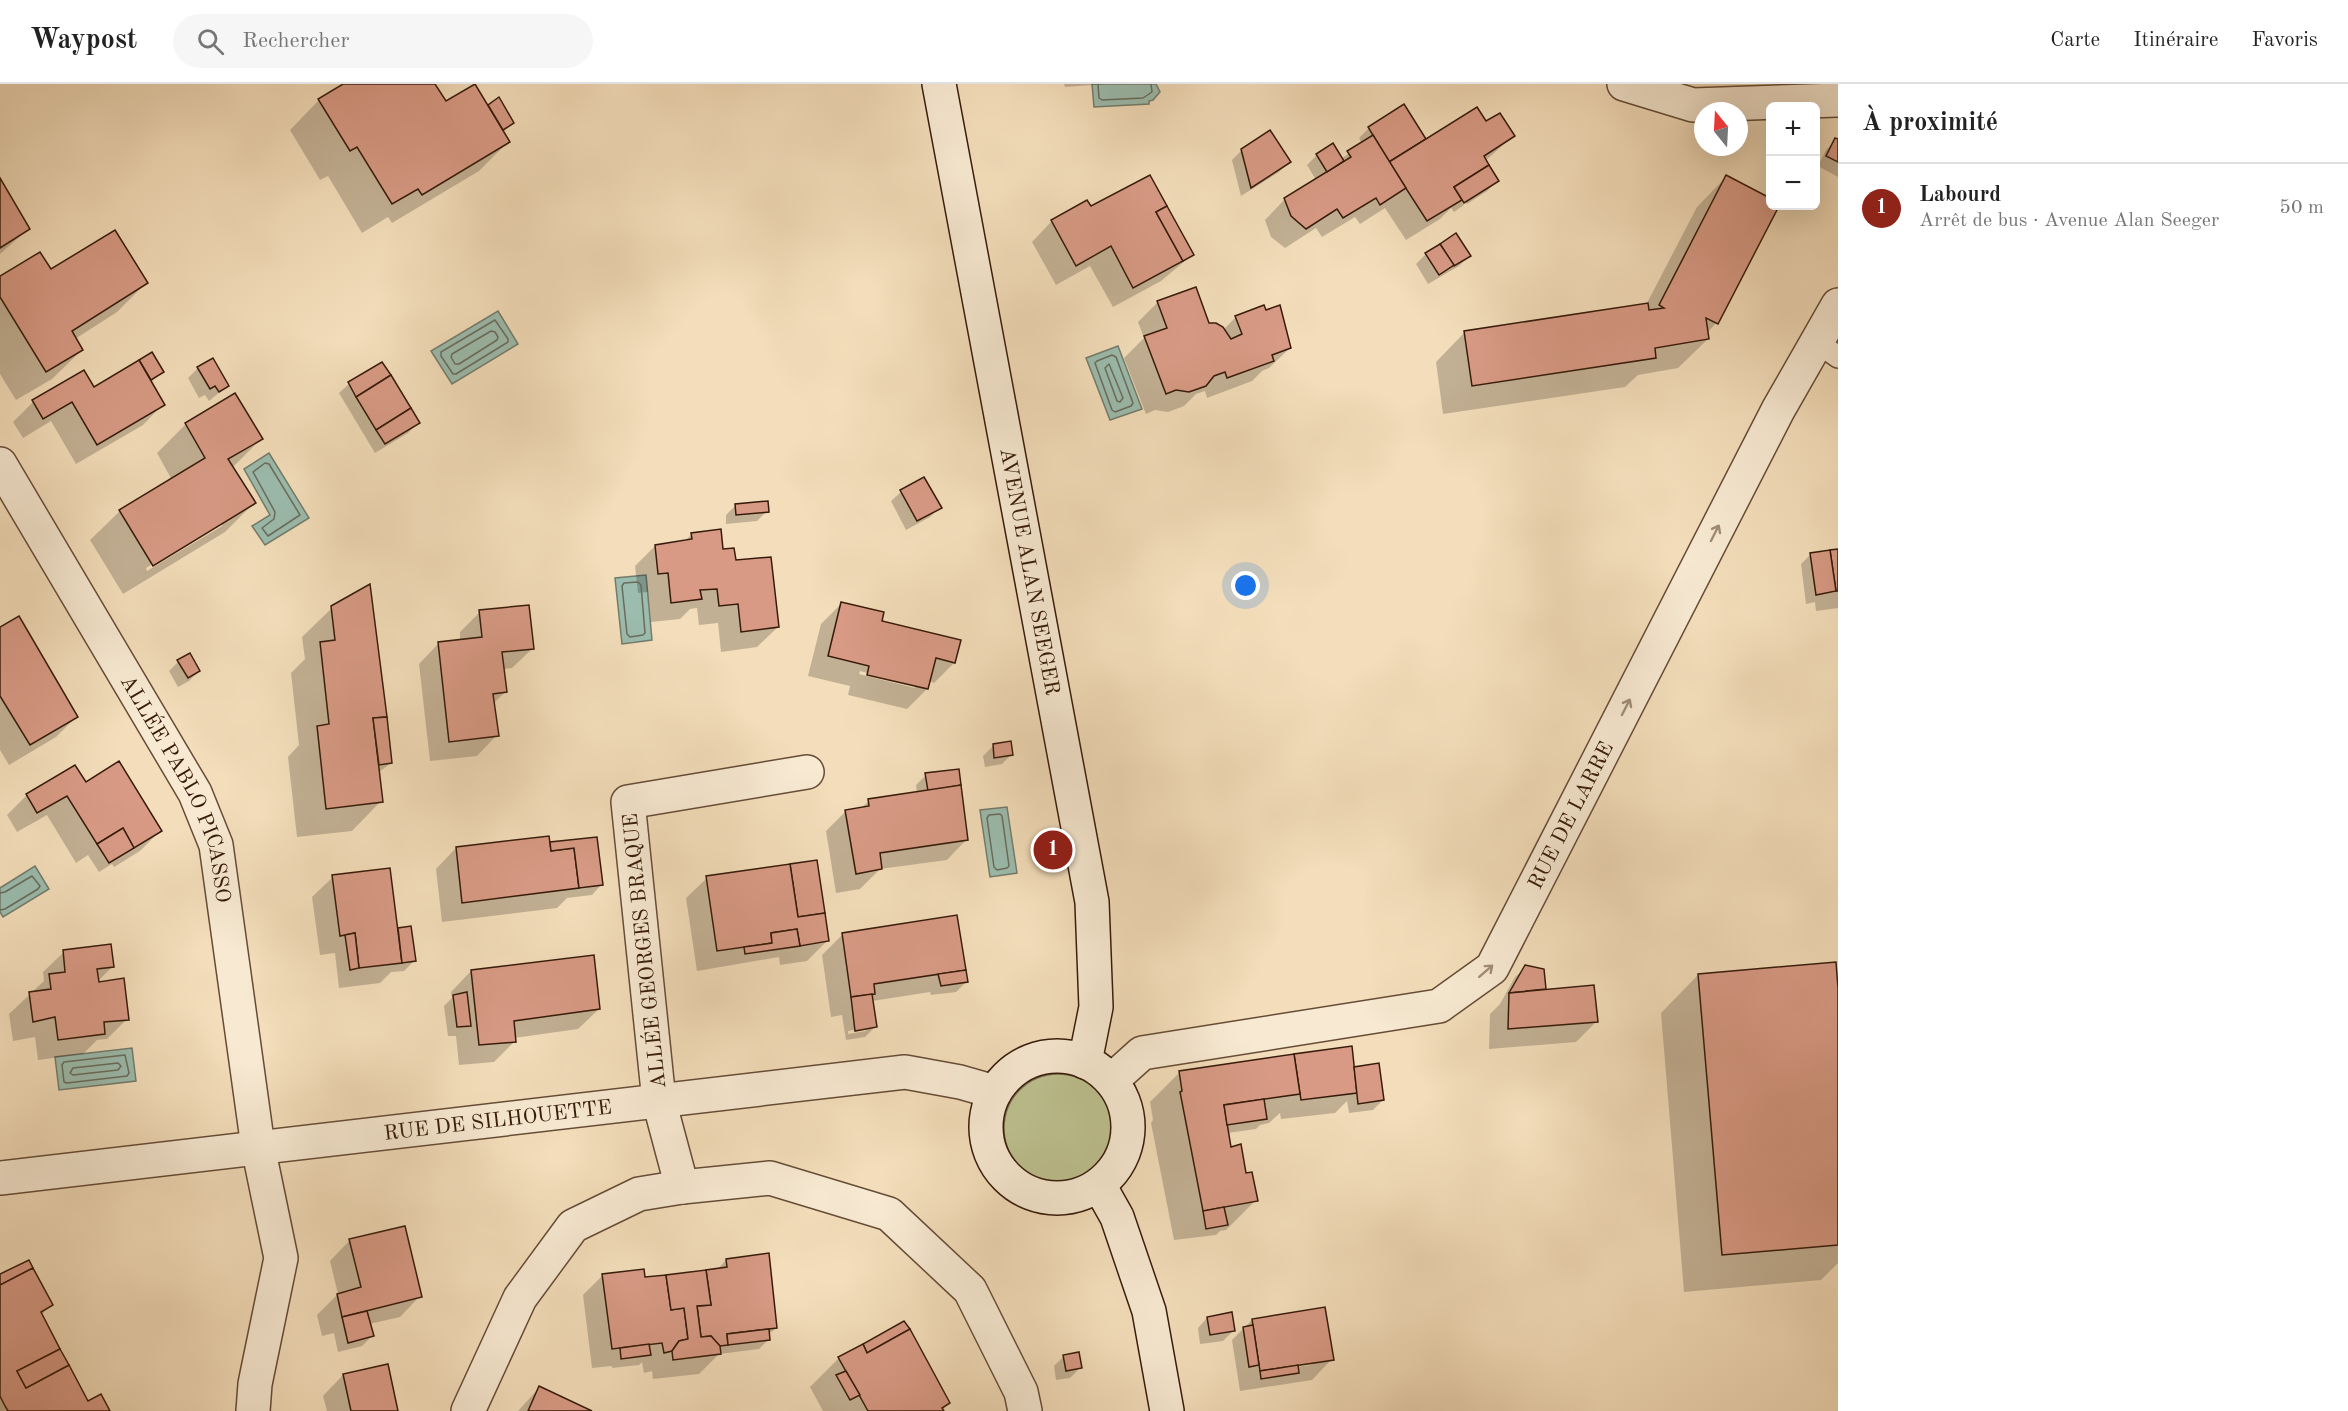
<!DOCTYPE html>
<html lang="fr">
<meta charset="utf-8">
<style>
:root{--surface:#fff;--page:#f6f6f6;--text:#222;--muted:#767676;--line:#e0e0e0;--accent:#8f2418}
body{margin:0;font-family:"Old Standard TT",serif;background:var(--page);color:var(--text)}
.controls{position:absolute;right:18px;top:18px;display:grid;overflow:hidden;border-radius:9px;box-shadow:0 6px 24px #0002}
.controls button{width:54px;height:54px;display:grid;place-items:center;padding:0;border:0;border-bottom:2px solid var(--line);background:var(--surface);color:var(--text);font:30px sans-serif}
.compass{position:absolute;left:1694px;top:18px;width:54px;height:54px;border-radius:50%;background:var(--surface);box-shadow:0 6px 24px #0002;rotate:342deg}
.you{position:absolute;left:1246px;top:502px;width:21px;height:21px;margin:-15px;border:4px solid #fff;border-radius:50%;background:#1a73e8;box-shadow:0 0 0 9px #1a73e833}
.badge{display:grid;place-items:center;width:39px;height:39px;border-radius:50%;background:var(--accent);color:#fff;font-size:20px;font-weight:700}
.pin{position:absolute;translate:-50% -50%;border:3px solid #fff;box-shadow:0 2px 6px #0006}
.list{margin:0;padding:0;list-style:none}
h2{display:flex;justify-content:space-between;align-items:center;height:78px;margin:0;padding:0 24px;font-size:26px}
h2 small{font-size:20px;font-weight:400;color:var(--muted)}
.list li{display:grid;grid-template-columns:39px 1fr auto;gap:18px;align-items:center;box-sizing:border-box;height:90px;padding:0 24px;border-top:2px solid var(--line)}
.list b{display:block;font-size:22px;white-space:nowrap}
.list p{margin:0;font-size:20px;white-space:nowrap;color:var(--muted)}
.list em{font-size:20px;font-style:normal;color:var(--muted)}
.icon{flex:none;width:33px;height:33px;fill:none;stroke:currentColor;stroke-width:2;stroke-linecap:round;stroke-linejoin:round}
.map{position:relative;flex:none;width:1838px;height:1327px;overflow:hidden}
header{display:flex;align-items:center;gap:36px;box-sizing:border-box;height:84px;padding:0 30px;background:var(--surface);border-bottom:2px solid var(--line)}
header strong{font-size:28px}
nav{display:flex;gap:33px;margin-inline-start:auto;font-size:21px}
.search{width:420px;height:54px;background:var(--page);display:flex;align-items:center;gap:15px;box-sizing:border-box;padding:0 21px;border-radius:33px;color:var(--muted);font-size:22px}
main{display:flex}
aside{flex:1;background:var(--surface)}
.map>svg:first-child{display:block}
.green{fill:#bdc08f;stroke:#7a6e4c;stroke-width:1.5}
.water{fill:#9bbcae;stroke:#737c6c;stroke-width:1.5}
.shadow{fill:#0003;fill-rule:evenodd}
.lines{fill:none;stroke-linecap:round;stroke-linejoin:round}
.shore{stroke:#696c5c;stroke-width:1.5}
.building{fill:#d89a85;stroke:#371b0a;stroke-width:1.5}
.lane-casing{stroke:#664c36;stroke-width:24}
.street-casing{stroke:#664c36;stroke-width:36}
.secondary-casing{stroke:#371b0a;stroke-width:36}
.lane{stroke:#f7e9d2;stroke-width:21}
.street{stroke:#f7e9d2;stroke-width:33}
.secondary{stroke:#f7e9d2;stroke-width:33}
.oneway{stroke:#a18c78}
.labels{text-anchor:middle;stroke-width:6;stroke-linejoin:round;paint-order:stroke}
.street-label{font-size:21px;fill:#371b0a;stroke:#f7e9d2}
</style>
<header>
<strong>Waypost</strong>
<div class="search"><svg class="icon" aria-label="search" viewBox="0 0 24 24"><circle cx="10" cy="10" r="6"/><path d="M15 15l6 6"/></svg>Rechercher</div>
<nav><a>Carte</a><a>Itinéraire</a><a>Favoris</a></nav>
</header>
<main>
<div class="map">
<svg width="1838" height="1327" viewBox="0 0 1838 1327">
<rect width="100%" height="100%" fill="#f3ddba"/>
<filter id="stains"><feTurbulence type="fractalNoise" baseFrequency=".00333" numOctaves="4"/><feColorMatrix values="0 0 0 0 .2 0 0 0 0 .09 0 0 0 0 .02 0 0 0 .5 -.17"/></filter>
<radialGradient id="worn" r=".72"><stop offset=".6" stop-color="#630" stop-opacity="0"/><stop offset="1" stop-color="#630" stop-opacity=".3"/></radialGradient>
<!-- green -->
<circle class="green" cx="1058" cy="1044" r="54"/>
<!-- water -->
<g class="water">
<polygon points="1092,0 1156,0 1160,8 1153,16 1149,17 1149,20 1094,23"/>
<polygon points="498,227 518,260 452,300 431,267"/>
<polygon points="1118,262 1142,325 1110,336 1086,274"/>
<polygon points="269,369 309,434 265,461 252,442 270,431 244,385"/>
<polygon points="646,491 652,556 622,560 615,494"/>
<polygon points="1007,723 1017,789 990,793 980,726"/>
<polygon points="35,782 49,805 3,833 0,828 0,804"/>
<polygon points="132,964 136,997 59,1006 55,973"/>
</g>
<!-- shadow -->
<g class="shadow">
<polygon points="346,0 433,0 445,19 487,23 498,15 512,39 503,49 508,58 479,87 392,139 388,133 362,149 328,92 320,96 290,46 319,16"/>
<polygon points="1064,0 1107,0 1065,3"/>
<polygon points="1486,39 1513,52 1485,77 1497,97 1487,107 1467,120 1458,107 1455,107 1464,121 1454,128 1451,124 1440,135 1406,156 1385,124 1360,140 1355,133 1322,153 1316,144 1285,164 1271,153 1265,136 1285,115 1316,96 1307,81 1317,71 1341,75 1362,60 1359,54 1369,44 1419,59"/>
<polygon points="1836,56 1838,57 1838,93 1818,82 1826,66"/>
<polygon points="1242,66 1289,78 1279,88 1241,112 1232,76"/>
<polygon points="1726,93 1770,116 1770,122 1777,122 1716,239 1707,249 1708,255 1678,284 1638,291 1625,303 1443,330 1436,278 1465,248 1646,221 1697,123"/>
<polygon points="0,97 28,145 0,170"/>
<polygon points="1090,124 1192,171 1161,197 1113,223 1090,182 1056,201 1032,158 1052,137"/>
<polygon points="1426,170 1469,172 1459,182 1428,200 1416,180"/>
<polygon points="50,187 146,199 117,228 75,255 82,266 52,295 16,316 0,290 0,194"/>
<polygon points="1158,218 1223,246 1236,233 1290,264 1269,284 1262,287 1252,297 1207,314 1205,307 1196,310 1184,322 1168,328 1155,326 1146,330 1124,274 1144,254 1138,238"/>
<polygon points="152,270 162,288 150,299 163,320 143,341 76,380 51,337 23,354 13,338 33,318 93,305"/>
<polygon points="382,280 418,339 408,349 375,369 339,309 349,300"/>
<polygon points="198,284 227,302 209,317 205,311 199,314 188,294"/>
<path d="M186,340L261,355L232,384L254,419L225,448L123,510L90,456L120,427L172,396L157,369ZM222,438V442L147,487L146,484Z"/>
<polygon points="924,395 940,423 930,433 906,446 891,417 901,408"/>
<polygon points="736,421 767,427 757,437 726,440 726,431"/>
<polygon points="692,450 722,467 734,478 778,543 757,563 721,568 718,539 699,541 697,524 690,525 680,535 651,538 648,508 638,509 635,482 655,462 684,458"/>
<polygon points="1838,467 1838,524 1816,527 1815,518 1806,520 1801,480 1811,470"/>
<path d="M842,519L880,538L954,579L934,599L929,597L927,605L907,625L848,611L850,602L808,592L821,540ZM860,587L915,601V604L859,590Z"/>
<polygon points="332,524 391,679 378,689 381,717 352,747 297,753 288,673 299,661 291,589 305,575 302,553"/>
<polygon points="480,528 533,564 512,584 503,585 505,608 493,620 497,651 477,672 430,677 419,580 439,559 460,557 460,548"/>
<polygon points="0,545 76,633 56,653 9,681 0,666"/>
<polygon points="178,578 199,587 189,597 178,603 169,587"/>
<polygon points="993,662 1012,670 1002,680 985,683 983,672"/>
<polygon points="926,691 967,755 947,776 880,785 860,805 836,809 826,747 846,727 860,725 869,717 917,709 916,701"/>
<polygon points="86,700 160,747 140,767 114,783 112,780 99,788 88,771 76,779 47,731 17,748 7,731 27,711"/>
<polygon points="551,760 601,801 592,811 567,814 557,824 442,838 436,785 456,764 549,762"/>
<polygon points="333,793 397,847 399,846 414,877 404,887 391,888 380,899 339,904 335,869 320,871 312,813"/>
<polygon points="707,794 827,857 807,877 780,881 779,873 697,887 686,814"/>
<path d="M842,851L966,898L956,908L931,911L930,908L872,917L875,943L865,953L846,956L842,931L831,933L822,871ZM866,944V947L848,950V947Z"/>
<polygon points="64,868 113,882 95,900 127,935 107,955 97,956 83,970 38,976 35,953 13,957 9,930 44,897 43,888"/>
<polygon points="1526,883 1544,905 1542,907 1597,937 1576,958 1489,965 1490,930 1500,920 1515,893"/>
<polygon points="471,887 599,925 578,945 514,954 514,958 494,978 459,981 456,952 448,952 444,922 452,914 451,908"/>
<polygon points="1698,891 1838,922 1838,1179 1821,1196 1684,1208 1661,929"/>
<polygon points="1350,964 1353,984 1383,1016 1373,1026 1349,1029 1347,1017 1335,1029 1281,1035 1280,1029 1269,1039 1260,1041 1256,1045 1227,1049 1230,1065 1245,1090 1256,1116 1226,1146 1220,1147 1216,1151 1174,1156 1151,1039 1153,1036 1150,1018 1180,988"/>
<polygon points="350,1156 420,1212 400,1233 369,1240 372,1252 362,1262 338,1268 334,1249 322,1252 317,1231 338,1210 330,1177"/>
<path d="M726,1176L776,1244L768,1251L769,1255L759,1265L719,1270L699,1290L653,1295L652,1287L644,1289L642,1278L639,1281L612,1284V1282L592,1284L583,1211L603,1191L644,1195L717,1186ZM756,1245V1248L720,1253V1250Z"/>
<polygon points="0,1192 51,1221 41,1231 87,1319 108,1327 0,1327"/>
<polygon points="1207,1234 1233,1247 1223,1257 1200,1260 1198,1244"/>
<path d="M1252,1236L1332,1275L1312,1296L1240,1307L1232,1256ZM1311,1278V1281L1296,1283V1280Z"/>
<polygon points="1064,1272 1080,1284 1070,1294 1056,1296 1054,1282"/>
<polygon points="839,1274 948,1319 942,1327 823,1327 810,1303"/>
<polygon points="343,1291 397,1327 327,1327 323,1312"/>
<polygon points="539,1304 588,1327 518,1327"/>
</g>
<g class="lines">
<!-- shore -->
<g class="shore">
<polyline points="1098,0 1099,14 1102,16 1143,14 1152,8 1151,0"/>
<polygon points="495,236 508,255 508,258 456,290 453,290 441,272 441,268"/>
<polygon points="491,247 495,248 498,253 497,256 459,280 455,280 451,273 452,270"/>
<polygon points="1112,271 1116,273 1133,319 1131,322 1115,328 1112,326 1095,279 1097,277"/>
<polygon points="1109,280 1123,314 1120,318 1117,317 1105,284"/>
<polygon points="265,379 269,380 300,431 268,452 262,444 274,435 275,428 253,388"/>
<polygon points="638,498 641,501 645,549 643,551 630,553 627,550 622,502 624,499"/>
<polygon points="1000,730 1002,732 1009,782 1007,784 997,786 994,783 987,734 989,731"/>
<polyline points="0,809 5,808 32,792 40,802 38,805 5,825 0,826"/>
<polygon points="125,971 129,989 127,992 67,999 64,998 62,981 64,978"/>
<polygon points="118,979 121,982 118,986 73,991 70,989 73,984"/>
</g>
</g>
<!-- building -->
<g class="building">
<polygon points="343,0 435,0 446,17 475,0 510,58 422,111 418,105 392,120 357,63 350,67 318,15"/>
<polygon points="499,13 514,39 503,46 488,21"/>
<polygon points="1404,20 1426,55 1389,78 1368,43"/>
<polygon points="1477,23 1486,37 1500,29 1515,52 1484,72 1489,81 1454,103 1462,116 1427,137 1389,78"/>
<polygon points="1270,46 1291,78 1251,104 1241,65"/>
<polygon points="1373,51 1406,104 1380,121 1376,114 1343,134 1337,125 1306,145 1291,132 1284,114 1351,73 1347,67"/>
<polygon points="1835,54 1838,55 1838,78 1826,72"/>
<polygon points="1333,59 1344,77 1327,88 1316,70"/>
<polygon points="1489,81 1499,97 1464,119 1454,103"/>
<polygon points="1150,91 1167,122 1156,128 1183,177 1133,204 1111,162 1076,182 1051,136 1087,116 1091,122"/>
<polygon points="1726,91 1770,114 1770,122 1779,122 1718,240 1706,234 1709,255 1655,264 1656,274 1472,302 1464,247 1648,219 1649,226 1664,224 1659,221"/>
<polygon points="0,94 30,145 0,164"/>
<polygon points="1167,122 1194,171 1183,177 1156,128"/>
<polygon points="115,146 148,199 72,247 83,266 46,288 0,213 0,192 40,168 51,185"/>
<polygon points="1456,149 1471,172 1454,182 1440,160"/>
<polygon points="1440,160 1454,181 1439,191 1425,169"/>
<polygon points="1196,203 1209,239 1216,239 1223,243 1231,255 1242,250 1235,232 1264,221 1266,226 1280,221 1291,264 1272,271 1274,277 1227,294 1225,288 1214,292 1206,302 1189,308 1176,306 1166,310 1144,252 1167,244 1157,217"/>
<polygon points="152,268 164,288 151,296 139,276"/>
<polygon points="213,274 229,302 219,308 215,302 210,305 197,283"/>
<polygon points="139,276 165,321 97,361 72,318 43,335 32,316 84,286 94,303"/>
<polygon points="382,278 391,291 356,313 348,298"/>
<polygon points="391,291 411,324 376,346 356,313"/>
<polygon points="235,309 263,355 228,375 256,419 153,482 119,426 205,374 185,339"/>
<polygon points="411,324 420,339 385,360 376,346"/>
<polygon points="924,393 942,424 917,437 900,406"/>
<polygon points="768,417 769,428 736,431 735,420"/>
<polygon points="721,445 723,465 734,464 736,476 771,473 779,543 741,548 738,520 719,522 717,505 700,506 702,515 671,519 668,489 658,490 655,461 692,455 691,449"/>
<polygon points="1838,465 1838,507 1836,507 1830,466"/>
<polygon points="1830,466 1836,507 1816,511 1810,469"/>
<polygon points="370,500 387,633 373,634 383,718 326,725 317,642 329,640 320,558 335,556 331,522"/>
<polygon points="841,518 884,528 882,537 961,556 955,579 936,574 928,605 867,591 869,582 828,572"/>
<polygon points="529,521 534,565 502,568 507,608 493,610 499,652 449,658 438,558 482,553 479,526"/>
<polygon points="19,532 78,633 30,661 0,612 0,543"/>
<polygon points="190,569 200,587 188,594 177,576"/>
<polygon points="387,633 392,679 379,681 373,634"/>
<polygon points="1011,657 1013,671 994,674 993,660"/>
<polygon points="119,677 162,747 134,764 123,744 97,760 67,712 37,729 26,710 75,681 86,698"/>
<polygon points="959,685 961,701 928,707 925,689"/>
<polygon points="961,701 968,756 880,769 882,785 856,790 845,726 869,722 868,715"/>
<polygon points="123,744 134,764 109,779 97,760"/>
<polygon points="549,752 551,767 574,764 579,804 462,819 456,763"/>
<polygon points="597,753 603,801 579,804 574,764 551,767 550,758"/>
<polygon points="817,776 825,829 798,833 790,780"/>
<polygon points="790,780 798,833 825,829 829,857 800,862 797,845 771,849 772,859 717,867 706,792"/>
<polygon points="390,784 402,879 359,884 355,849 340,852 332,791"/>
<polygon points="957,831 966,886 874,900 875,910 851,913 842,849"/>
<polygon points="411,842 416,877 402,879 398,844"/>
<polygon points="797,845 800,862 745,870 744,863 772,859 771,849"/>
<polygon points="355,849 359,884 350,886 345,851"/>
<polygon points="111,860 114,883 97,885 99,898 124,894 129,936 104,938 105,950 58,956 55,933 33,938 29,908 51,905 49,890 65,888 63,866"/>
<polygon points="594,871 600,925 514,937 516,958 479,961 471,886"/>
<polygon points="1836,878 1838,904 1838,1161 1722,1171 1698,890"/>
<polygon points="1525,881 1544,885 1546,905 1509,909"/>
<polygon points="966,886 968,898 941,902 938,890"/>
<polygon points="1594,901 1598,938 1508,945 1509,909"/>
<polygon points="467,908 471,942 457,943 453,911"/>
<polygon points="872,910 877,943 855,947 851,913"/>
<polygon points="1352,962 1357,1009 1301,1016 1294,970"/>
<polygon points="1294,970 1300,1010 1224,1021 1231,1063 1241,1060 1246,1089 1252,1088 1258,1117 1203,1127 1180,1008 1182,1007 1179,987"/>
<polygon points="1379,979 1384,1016 1358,1020 1354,983"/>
<polygon points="1264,1015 1267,1035 1227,1041 1224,1021"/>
<polygon points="1224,1123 1228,1141 1206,1145 1203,1127"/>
<polygon points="405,1142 422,1213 342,1233 337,1210 361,1203 349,1155"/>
<polygon points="769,1169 777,1244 727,1250 728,1261 720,1262 711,1252 701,1253 697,1222 711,1221 706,1186 727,1183 726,1175"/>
<polygon points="29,1176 33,1184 0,1201 0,1190"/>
<polygon points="33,1184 53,1221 41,1228 60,1265 17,1287 26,1304 69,1281 88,1317 101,1310 110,1327 8,1327 5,1322 0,1312 0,1201"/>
<polygon points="644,1185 645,1193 666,1191 671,1226 684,1224 688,1255 679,1257 672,1267 664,1269 662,1259 612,1265 602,1190"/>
<polygon points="706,1186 711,1221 697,1222 701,1253 711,1252 720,1262 721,1270 673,1276 672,1267 679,1257 688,1255 684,1224 671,1226 666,1191"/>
<polygon points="1325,1223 1334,1276 1260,1287 1252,1235"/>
<polygon points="367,1227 374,1252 348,1259 342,1233"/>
<polygon points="1232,1228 1235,1247 1210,1251 1207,1233"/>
<polygon points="904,1237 910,1245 867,1269 863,1260"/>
<polygon points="1253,1241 1259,1281 1249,1283 1243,1243"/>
<polygon points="769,1245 770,1256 728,1261 727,1250"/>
<polygon points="910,1245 950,1319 942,1324 944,1327 868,1327 838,1273 863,1260 867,1269"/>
<polygon points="649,1260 651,1271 621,1275 620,1264"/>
<polygon points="60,1265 69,1281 26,1304 17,1287"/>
<polygon points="1079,1268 1082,1284 1066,1287 1063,1271"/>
<polygon points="388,1280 398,1327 351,1327 343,1290"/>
<polygon points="1298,1281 1299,1289 1261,1295 1260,1287"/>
<polygon points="846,1287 860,1311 850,1316 836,1291"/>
<polygon points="539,1302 592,1327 528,1327"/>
</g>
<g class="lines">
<defs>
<polyline id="lane" points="1817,258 1838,273"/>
<g id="street">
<polyline points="1624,0 1693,21 1838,16"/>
<path id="s1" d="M0,380L195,709L216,761L258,1063L281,1174L255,1300L253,1327"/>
<path id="s2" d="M1112,996L1142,969L1439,922L1492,884L1778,326L1838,221"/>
<path id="s3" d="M0,1094L905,988L960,998L995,1008"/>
<polyline points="682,1103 659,1017 628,718 807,688"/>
<polyline points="468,1327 520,1214 573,1142 639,1110 682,1103 770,1094 889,1130 970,1206 1021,1308 1025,1327"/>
</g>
<g id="secondary">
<path id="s4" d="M939,0L1092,818L1096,923L1085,978"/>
<circle cx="1057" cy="1043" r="71"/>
<polyline points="1099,1101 1117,1133 1149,1227 1167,1327"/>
</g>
</defs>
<!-- lane casing -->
<use href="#lane" class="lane-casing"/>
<!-- street casing -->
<use href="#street" class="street-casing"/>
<!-- secondary casing -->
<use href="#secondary" class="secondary-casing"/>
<!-- lane -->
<use href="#lane" class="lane"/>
<!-- street -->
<use href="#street" class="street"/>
<!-- secondary -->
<use href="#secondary" class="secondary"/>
</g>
<!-- one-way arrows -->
<defs><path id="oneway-shaft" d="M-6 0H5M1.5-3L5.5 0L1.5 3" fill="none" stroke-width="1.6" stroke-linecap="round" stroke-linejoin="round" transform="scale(1.5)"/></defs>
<g class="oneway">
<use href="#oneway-shaft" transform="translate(1715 449) rotate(-63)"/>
<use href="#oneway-shaft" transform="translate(1626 623) rotate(-63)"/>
<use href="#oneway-shaft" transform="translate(1486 887) rotate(-41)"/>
</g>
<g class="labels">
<!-- street labels -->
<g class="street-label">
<text dy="7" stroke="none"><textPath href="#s4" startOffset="496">AVENUE ALAN SEEGER</textPath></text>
<text dy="7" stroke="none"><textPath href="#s1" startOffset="372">ALLÉE PABLO PICASSO</textPath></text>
<text dy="7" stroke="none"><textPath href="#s2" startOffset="578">RUE DE LARRE</textPath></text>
<text transform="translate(644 867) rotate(-96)" y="7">ALLÉE GEORGES BRAQUE</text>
<text dy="7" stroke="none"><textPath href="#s3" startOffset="501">RUE DE SILHOUETTE</textPath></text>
</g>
</g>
<rect width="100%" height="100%" filter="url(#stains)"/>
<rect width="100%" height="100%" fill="url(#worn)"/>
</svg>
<div class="controls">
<button>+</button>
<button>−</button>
</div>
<svg class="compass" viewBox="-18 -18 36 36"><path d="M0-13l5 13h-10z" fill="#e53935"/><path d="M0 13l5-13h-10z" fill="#767676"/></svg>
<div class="you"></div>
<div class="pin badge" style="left:1053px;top:766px">1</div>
</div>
<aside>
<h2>À proximité<small></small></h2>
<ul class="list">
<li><span class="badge">1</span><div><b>Labourd</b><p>Arrêt de bus · Avenue Alan Seeger</p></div><em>50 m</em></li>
</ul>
</aside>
</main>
